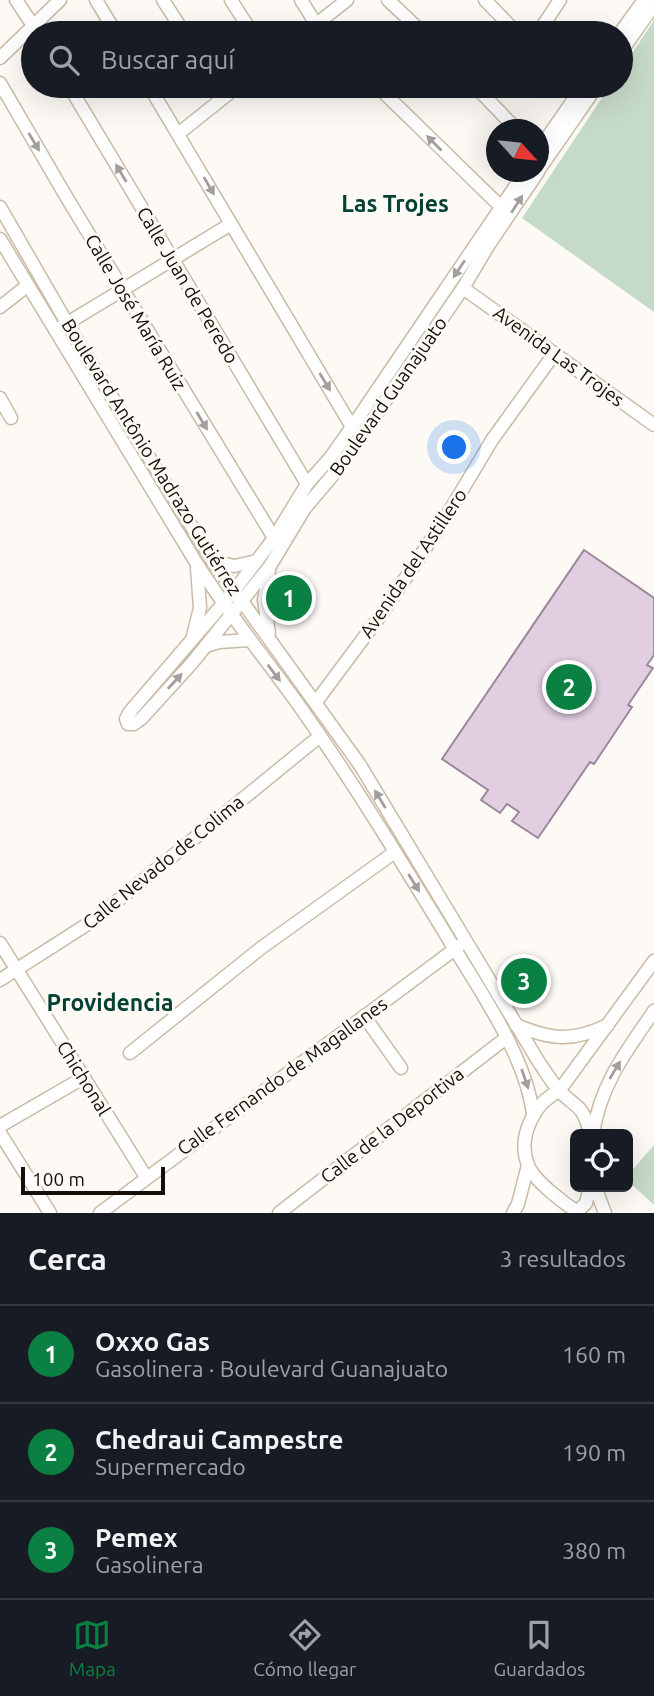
<!DOCTYPE html>
<html lang="es">
<meta charset="utf-8">
<style>
:root{--surface:#171b24;--page:#20242c;--text:#f1f3f6;--muted:#9ea1a6;--line:#363941;--accent:#0b8043}
body{margin:0;font-family:Ubuntu,sans-serif;background:var(--page);color:var(--text)}
.controls{position:absolute;right:21px;bottom:21px;display:grid;overflow:hidden;border-radius:10px;box-shadow:0 7px 28px #0002}
.controls button{width:63px;height:63px;display:grid;place-items:center;padding:0;border:0;border-bottom:2px solid var(--line);background:var(--surface);color:var(--text);font:35px sans-serif}
.compass{position:absolute;left:486px;top:119px;width:63px;height:63px;border-radius:50%;background:var(--surface);box-shadow:0 7px 28px #0002;rotate:117deg}
.scale{position:absolute;left:21px;bottom:18px;width:144px;box-sizing:border-box;padding-left:7px;border:4px solid #140f08;border-top:0;font-size:19px;line-height:24px;white-space:nowrap;color:#140f08;-webkit-text-stroke:5px #fdfaf6;paint-order:stroke}
.you{position:absolute;left:455px;top:448px;width:24px;height:24px;margin:-18px;border:5px solid #fff;border-radius:50%;background:#1a73e8;box-shadow:0 0 0 10px #1a73e833}
.badge{display:grid;place-items:center;width:46px;height:46px;border-radius:50%;background:var(--accent);color:#fff;font-size:23px;font-weight:700}
.pin{position:absolute;translate:-50% -50%;border:4px solid #fff;box-shadow:0 2px 7px #0006}
.list{margin:0;padding:0;list-style:none}
h2{display:flex;justify-content:space-between;align-items:center;height:91px;margin:0;padding:0 28px;font-size:30px}
h2 small{font-size:23px;font-weight:400;color:var(--muted)}
.list li{display:grid;grid-template-columns:46px 1fr auto;gap:21px;align-items:center;box-sizing:border-box;height:98px;padding:0 28px;border-top:2px solid var(--line)}
.list b{display:block;font-size:26px;white-space:nowrap}
.list p{margin:0;font-size:23px;white-space:nowrap;color:var(--muted)}
.list em{font-size:23px;font-style:normal;color:var(--muted)}
.icon{flex:none;width:38px;height:38px;fill:none;stroke:currentColor;stroke-width:2;stroke-linecap:round;stroke-linejoin:round}
.map{position:relative;flex:none;width:654px;height:1213px;overflow:hidden}
.search{position:absolute;background:var(--surface);box-shadow:0 7px 28px #0002;left:21px;right:21px;top:21px;height:77px;display:flex;align-items:center;gap:18px;box-sizing:border-box;padding:0 24px;border-radius:38px;color:var(--muted);font-size:26px}
.sheet{height:385px;background:var(--surface)}
nav{display:flex;justify-content:space-around;align-items:center;box-sizing:border-box;height:98px;border-top:2px solid var(--line);background:var(--surface);font-size:19px;color:var(--muted)}
nav a{display:grid;justify-items:center;gap:4px}
nav .on{color:var(--accent)}
.map>svg:first-child{display:block}
.green{fill:#c6dbc7}
.building{fill:#e1cee1;stroke:#9a889a;stroke-width:2}
.lines{fill:none;stroke-linecap:round;stroke-linejoin:round}
.minor-casing{stroke:#c9bba6;stroke-width:15}
.minor{stroke:#fff;stroke-width:12}
.oneway{fill:#a19f9c}
.labels{text-anchor:middle;stroke-width:6;stroke-linejoin:round;paint-order:stroke}
.street-label{font-size:19px;fill:#140f08;stroke:#fdfaf6}
.quarter-label{font-size:23px;font-weight:bold;fill:#054034;stroke:#fdfaf6}
</style>
<div class="map">
<svg width="654" height="1213" viewBox="0 0 654 1213">
<rect width="100%" height="100%" fill="#fdfaf6"/>
<!-- green -->
<g class="green">
<polygon points="654,20 654,312 522,218 610,86 621,86 621,70"/>
<polygon points="654,1145 654,1205 628,1181 628,1175"/>
</g>
<!-- building -->
<g class="building">
<polygon points="584,550 654,598 654,655 647,665 653,668 628,705 632,707 594,764 590,762 538,838 512,821 519,812 507,804 500,813 481,800 488,790 442,759"/>
<polygon points="288,582 305,593 291,615 274,603"/>
<polygon points="519,969 537,982 529,992 512,980"/>
</g>
<g class="lines">
<defs>
<g id="minor">
<polyline points="16,0 38,33"/>
<polyline points="96,0 116,33"/>
<polyline points="163,0 184,33"/>
<polyline points="231,0 252,33"/>
<polyline points="301,0 316,24 325,33"/>
<polyline points="388,0 423,33"/>
<polyline points="485,0 517,33"/>
<polyline points="305,33 347,0"/>
<polyline points="538,33 560,0"/>
<polyline points="620,33 644,0"/>
<polyline points="621,52 654,5"/>
<polyline points="0,58 60,0"/>
<polyline points="0,83 67,198 274,538"/>
<polyline points="69,86 307,484"/>
<polyline points="149,86 352,427"/>
<polyline points="377,86 501,207"/>
<polyline points="475,86 517,130"/>
<polyline points="178,134 238,86"/>
<polyline points="538,151 583,86"/>
<polyline points="538,171 597,86"/>
<polyline points="525,172 352,427 330,458 307,484 274,538 234,591 129,713 126,719 128,724 134,724 142,718 192,663 270,566 305,508 338,469 366,429 463,288 488,246 538,172"/>
<path d="M0,207L78,342L213,561L360,765L540,1064C546,1072 551,1081 557,1088C575,1109 583,1102 590,1134"/>
<path d="M0,239L197,564C230,616 270,664 305,714C357,788 404,866 451,943C481,992 526,1057 533,1114"/>
<polyline points="463,288 654,425"/>
<polyline points="0,307 27,286"/>
<polyline points="61,327 231,224"/>
<polyline points="0,398 11,418"/>
<polyline points="213,561 234,566 257,561"/>
<polyline points="269,633 264,600 269,572"/>
<polyline points="193,636 200,608 197,568"/>
<polyline points="206,646 219,642 249,640"/>
<polyline points="316,702 383,612 446,517 492,440 554,354"/>
<polyline points="0,943 146,1177"/>
<polyline points="0,980 94,920 320,736"/>
<polyline points="364,1016 401,1068"/>
<path d="M516,1025C552,1040 572,1042 608,1025"/>
<polyline points="130,1053 261,948 395,852"/>
<polyline points="0,1126 83,1078"/>
<polyline points="0,1133 50,1213"/>
<path d="M593,1134C600,1085 627,1050 654,1011"/>
<polyline points="595,1187 605,1213"/>
<polyline points="100,1213 459,946"/>
<polyline points="279,1213 506,1038"/>
<polyline points="513,1213 518,1204 528,1165"/>
<polyline points="576,1213 586,1203 590,1187"/>
<path d="M579,1213C565,1204 534,1181 528,1165C517,1137 534,1103 559,1091L654,961"/>
</g>
</defs>
<!-- minor casing -->
<use href="#minor" class="minor-casing"/>
<!-- minor -->
<use href="#minor" class="minor"/>
</g>
<!-- one-way arrows -->
<defs><path id="oneway-solid" d="M-6-.8H1V-3.2L6.5 0L1 3.2V.8H-6Z" transform="scale(1.75)"/></defs>
<g class="oneway">
<use href="#oneway-solid" transform="translate(34 142) rotate(59)"/>
<use href="#oneway-solid" transform="translate(434 143) rotate(-135)"/>
<use href="#oneway-solid" transform="translate(121 173) rotate(-121)"/>
<use href="#oneway-solid" transform="translate(209 186) rotate(60)"/>
<use href="#oneway-solid" transform="translate(517 204) rotate(-57)"/>
<use href="#oneway-solid" transform="translate(459 269) rotate(124)"/>
<use href="#oneway-solid" transform="translate(325 382) rotate(59)"/>
<use href="#oneway-solid" transform="translate(202 421) rotate(59)"/>
<use href="#oneway-solid" transform="translate(274 673) rotate(53)"/>
<use href="#oneway-solid" transform="translate(175 681) rotate(-47)"/>
<use href="#oneway-solid" transform="translate(380 799) rotate(-121)"/>
<use href="#oneway-solid" transform="translate(414 883) rotate(58)"/>
<use href="#oneway-solid" transform="translate(615 1070) rotate(-59)"/>
<use href="#oneway-solid" transform="translate(525 1079) rotate(71)"/>
</g>
<g class="labels">
<!-- street labels -->
<g class="street-label">
<text transform="translate(188 285) rotate(59)" y="7">Calle Juan de Peredo</text>
<text transform="translate(136 312) rotate(59)" y="7">Calle José María Ruiz</text>
<text transform="translate(559 356) rotate(36)" y="7">Avenida Las Trojes</text>
<text transform="translate(388 396) rotate(-55)" y="7">Boulevard Guanajuato</text>
<text transform="translate(152 457) rotate(58)" y="7">Boulevard Antônio Madrazo Gutiérrez</text>
<text transform="translate(413 563) rotate(-56)" y="7">Avenida del Astillero</text>
<text transform="translate(163 862) rotate(-39)" y="7">Calle Nevado de Colima</text>
<text transform="translate(282 1076) rotate(-36)" y="7">Calle Fernando de Magallanes</text>
<text transform="translate(84 1078) rotate(58)" y="7">Chichonal</text>
<text transform="translate(392 1125) rotate(-38)" y="7">Calle de la Deportiva</text>
</g>
<!-- quarter labels -->
<g class="quarter-label">
<text x="395" y="212">Las Trojes</text>
<text x="110" y="1011">Providencia</text>
</g>
</g>
</svg>
<div class="controls">
<button><svg class="icon" aria-label="locate" viewBox="0 0 24 24"><circle cx="12" cy="12" r="6"/><path d="M12 2v4M12 18v4M2 12h4M18 12h4"/></svg></button>
</div>
<svg class="compass" viewBox="-18 -18 36 36"><path d="M0-13l5 13h-10z" fill="#e53935"/><path d="M0 13l5-13h-10z" fill="#9ea1a6"/></svg>
<div class="scale">100 m</div>
<div class="you"></div>
<div class="pin badge" style="left:289px;top:598px">1</div>
<div class="pin badge" style="left:569px;top:687px">2</div>
<div class="pin badge" style="left:524px;top:981px">3</div>
<div class="search"><svg class="icon" aria-label="search" viewBox="0 0 24 24"><circle cx="10" cy="10" r="6"/><path d="M15 15l6 6"/></svg>Buscar aquí</div>
</div>
<section class="sheet">
<h2>Cerca<small>3 resultados</small></h2>
<ul class="list">
<li><span class="badge">1</span><div><b>Oxxo Gas</b><p>Gasolinera · Boulevard Guanajuato</p></div><em>160 m</em></li>
<li><span class="badge">2</span><div><b>Chedraui Campestre</b><p>Supermercado</p></div><em>190 m</em></li>
<li><span class="badge">3</span><div><b>Pemex</b><p>Gasolinera</p></div><em>380 m</em></li>
</ul>
</section>
<nav>
<a class="on"><svg class="icon" aria-label="map" viewBox="0 0 24 24"><path d="M3 6l6-2 6 2 6-2v14l-6 2-6-2-6 2zM9 4v14M15 6v14"/></svg>Mapa</a>
<a><svg class="icon" aria-label="directions" viewBox="0 0 24 24"><path d="M12 3l9 9-9 9-9-9zM9 14v-3h6M13 9l2 2-2 2"/></svg>Cómo llegar</a>
<a><svg class="icon" aria-label="saved" viewBox="0 0 24 24"><path d="M7 4h10v16l-5-4-5 4z"/></svg>Guardados</a>
</nav>
